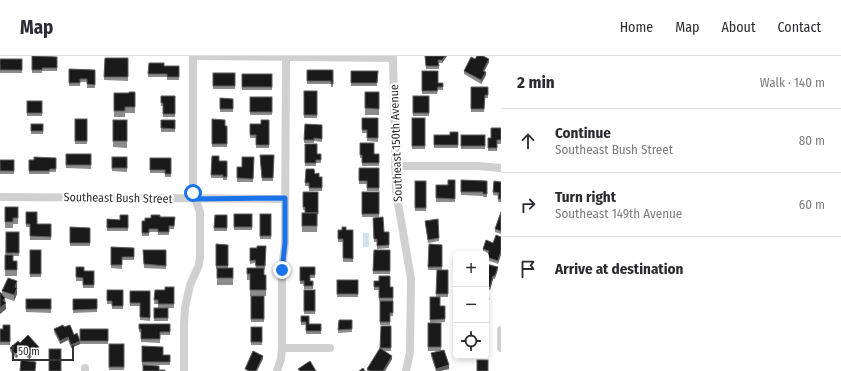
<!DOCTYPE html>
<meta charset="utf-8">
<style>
:root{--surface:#fff;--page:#f7f7f7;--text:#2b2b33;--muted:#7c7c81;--line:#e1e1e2}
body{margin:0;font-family:"Fira Sans Condensed",sans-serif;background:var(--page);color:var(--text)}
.controls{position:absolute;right:12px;bottom:12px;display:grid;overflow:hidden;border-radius:6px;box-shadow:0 2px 6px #0003}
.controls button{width:36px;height:36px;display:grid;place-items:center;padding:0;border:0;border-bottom:1px solid var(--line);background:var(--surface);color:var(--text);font:20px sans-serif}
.scale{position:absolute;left:12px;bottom:10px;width:62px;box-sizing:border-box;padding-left:4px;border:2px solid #333;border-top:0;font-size:11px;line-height:14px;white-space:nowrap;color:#333;-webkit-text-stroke:3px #fff;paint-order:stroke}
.stop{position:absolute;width:12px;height:12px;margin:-9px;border:3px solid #1a73e8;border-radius:50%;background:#fff}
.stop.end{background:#1a73e8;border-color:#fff;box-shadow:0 1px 4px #0008}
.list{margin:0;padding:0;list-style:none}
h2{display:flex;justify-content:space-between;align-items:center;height:52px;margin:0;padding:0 16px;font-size:17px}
h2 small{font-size:13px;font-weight:400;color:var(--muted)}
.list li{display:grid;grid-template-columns:26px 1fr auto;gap:12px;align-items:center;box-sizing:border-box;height:64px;padding:0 16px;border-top:1px solid var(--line)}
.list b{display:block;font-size:15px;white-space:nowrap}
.list p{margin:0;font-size:13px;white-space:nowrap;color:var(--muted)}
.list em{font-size:13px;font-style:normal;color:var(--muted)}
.icon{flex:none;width:22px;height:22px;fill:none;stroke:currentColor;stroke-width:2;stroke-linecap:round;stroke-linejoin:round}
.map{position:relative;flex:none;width:501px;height:315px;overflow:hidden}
header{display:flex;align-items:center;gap:24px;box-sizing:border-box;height:56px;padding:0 20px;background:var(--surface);border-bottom:1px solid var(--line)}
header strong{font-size:19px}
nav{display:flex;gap:22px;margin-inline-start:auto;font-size:14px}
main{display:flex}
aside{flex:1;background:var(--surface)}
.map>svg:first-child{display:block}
.water{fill:#cfe2ee}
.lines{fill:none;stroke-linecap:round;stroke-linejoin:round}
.minor{stroke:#d0d0d0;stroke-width:8}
.wall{fill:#8c8c8c}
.shaded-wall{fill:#5f5f5f}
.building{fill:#1a1a1a;stroke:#5f5f5f}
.route{stroke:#1a73e8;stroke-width:5}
.labels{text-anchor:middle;stroke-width:4;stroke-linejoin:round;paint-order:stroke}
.street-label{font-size:12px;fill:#333;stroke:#fff}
</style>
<header>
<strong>Map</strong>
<nav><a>Home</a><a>Map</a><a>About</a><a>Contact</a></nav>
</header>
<main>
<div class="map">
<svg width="501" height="315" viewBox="0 0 501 315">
<rect width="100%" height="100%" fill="#fff"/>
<!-- water -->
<rect class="water" x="363" y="177" width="6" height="14"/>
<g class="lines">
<!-- minor -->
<g class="minor">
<polyline points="199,0 393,2 396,135 411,223 410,296 406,315"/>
<polyline points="395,110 478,110 501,112"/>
<polyline points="0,141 285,143"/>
<polyline points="501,274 501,292"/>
<polyline points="282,292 330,292"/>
<polyline points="85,312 85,315"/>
<polyline points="184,315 184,268 185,252 190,229 199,209 200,200 200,156 193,137 193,0"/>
<polyline points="277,315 281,303 282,292 282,214 285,187 286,1"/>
</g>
</g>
<!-- wall -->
<g class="wall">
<polygon points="32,0 57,1 57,15 42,15 42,17 32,17"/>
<polygon points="425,0 447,0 442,7 439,7 439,13 426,13"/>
<polygon points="105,2 128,2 128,25 104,24"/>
<rect x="0" y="3" width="22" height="14"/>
<polygon points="475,3 489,6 484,15 486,19 481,28 464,18 464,15"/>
<polygon points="149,7 164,10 179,10 179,24 167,24 167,21 148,21"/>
<polygon points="69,13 95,14 95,32 87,32 87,26 80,26 80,30 69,30"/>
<polygon points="307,14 333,14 333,31 331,31 331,28 307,28"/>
<polygon points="351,15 378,15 377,30 351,30"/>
<polygon points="422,15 438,27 443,27 443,34 438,34 437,38 422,38"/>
<rect x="213" y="17" width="22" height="16"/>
<rect x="242" y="18" width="30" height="16"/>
<polygon points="471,31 488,31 488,42 485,42 484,56 471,56"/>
<rect x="304" y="35" width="13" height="27"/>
<polygon points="135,36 135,57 125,57 125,61 114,61 114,37 129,37"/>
<rect x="365" y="36" width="14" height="23"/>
<polygon points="161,40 175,40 175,61 163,61 163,50 161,50"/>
<rect x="413" y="40" width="16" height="20"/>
<rect x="250" y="41" width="22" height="18"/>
<polygon points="220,42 233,43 233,56 220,56"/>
<rect x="27" y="45" width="15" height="15"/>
<polygon points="362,62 378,62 378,86 367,85 367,77 362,77"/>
<rect x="412" y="62" width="13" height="31"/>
<rect x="75" y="63" width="12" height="25"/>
<polygon points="212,63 225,70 227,70 227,91 212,91"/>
<polygon points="127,64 127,92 113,91 113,85"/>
<rect x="161" y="64" width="14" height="12"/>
<polygon points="269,64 269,92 256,92 256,82 250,82 250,68 261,68"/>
<rect x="31" y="68" width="12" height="10"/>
<polygon points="305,68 322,69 322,86 314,85 314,87 304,87"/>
<polygon points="501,72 501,88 497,88 497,95 488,95 488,82 491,82"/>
<polygon points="458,76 458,92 434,92 434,79 450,79"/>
<rect x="461" y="79" width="24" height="14"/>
<polygon points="360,87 374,98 379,98 379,110 362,110 362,102 360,102"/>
<polygon points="305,88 317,98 321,98 321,107 316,107 316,110 305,110"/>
<polygon points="66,98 91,98 91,113 66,112"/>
<polygon points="274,99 273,125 262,125 260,102"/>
<polygon points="212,100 219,105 227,105 227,124 223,124 223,122 211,122"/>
<polygon points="112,101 127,101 127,116 112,115"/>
<polygon points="254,101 253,126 237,126 237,111 242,111"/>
<polygon points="56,102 56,116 50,116 49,118 29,118 29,104"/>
<polygon points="150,102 171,102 171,121 165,121 165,117 150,117"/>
<rect x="0" y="104" width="14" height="14"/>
<polygon points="359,112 379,112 379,135 367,135 367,128 359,128"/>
<polygon points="306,113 315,118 319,121 322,121 322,135 309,135 309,130 305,130"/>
<polygon points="455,124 455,146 436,146 436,129 448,129"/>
<polygon points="461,124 487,125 487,141 483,141 483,140 461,139"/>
<rect x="415" y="125" width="11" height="30"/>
<polygon points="501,126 501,146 498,146 498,140 493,139 493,136"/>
<polygon points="303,136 318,136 317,176 302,176 302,157 305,157 305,154 303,154"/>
<rect x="362" y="136" width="17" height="25"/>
<polygon points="5,151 18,151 18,168 13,168 13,172 5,172"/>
<polygon points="26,156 37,168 51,168 51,184 30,184 30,171 26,171"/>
<polygon points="501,156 501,178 495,176 495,173"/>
<rect x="234" y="158" width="18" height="16"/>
<rect x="260" y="158" width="11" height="25"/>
<polygon points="128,159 128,175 107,175 107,163 120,164"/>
<polygon points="215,159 227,159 227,175 214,175"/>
<polygon points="160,161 175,161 174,173 169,173 169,179 158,179 158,176 149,176 149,180 142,180 142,165"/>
<polygon points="373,162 384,176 389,176 389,192 377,193 377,186 374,186"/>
<polygon points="425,165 439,182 439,185 428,187"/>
<polygon points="70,171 90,172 90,190 70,190"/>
<polygon points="338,174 353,174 353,206 343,206 343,186 338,186"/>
<polygon points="6,176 19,176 19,200 13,200 13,205 17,205 17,220 5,220"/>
<polygon points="501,181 498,208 487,204 488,198 483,196 483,193"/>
<polygon points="216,188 228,189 228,212 233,212 233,229 217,229 217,213 216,213"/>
<polygon points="429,188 442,189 442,214 448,214 448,241 436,241 437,214 428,214"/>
<polygon points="266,190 265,213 264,213 264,219 266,219 266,240 250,240 250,224 247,224 247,212 256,212 255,207 250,208 250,192 257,192"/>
<polygon points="111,191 134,192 134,204 122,204 122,213 111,212"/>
<rect x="30" y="194" width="11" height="27"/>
<polygon points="143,194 166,194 166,213 144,212"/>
<polygon points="374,194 390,194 390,218 373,218"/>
<polygon points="486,208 498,214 495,223 493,223 490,234 486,233"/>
<polygon points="76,211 84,215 94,215 94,232 83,232 83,225 76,225"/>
<polygon points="300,211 315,211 315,222 310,222 310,225 313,225 313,233 304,233 304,228 300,228"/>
<rect x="337" y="224" width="21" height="17"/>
<polygon points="374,225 379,225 390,231 393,231 393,260 390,260 390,269 380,269 380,245 379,245 379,234 374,234"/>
<polygon points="174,231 174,252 158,252 158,248 154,248 155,234 165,234"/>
<polygon points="17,232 17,238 14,245 5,242 6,253 0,258 0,236 2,238 2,235"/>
<polygon points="107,234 123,234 123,253 112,253 112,248 107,248"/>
<rect x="304" y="234" width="11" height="24"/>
<polygon points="130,235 150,235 150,265 140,264 140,250 130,250"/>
<rect x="251" y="240" width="13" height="26"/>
<polygon points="430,241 440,250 445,250 445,266 430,267"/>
<polygon points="26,243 51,243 51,257 26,256"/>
<polygon points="73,243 97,243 97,256 73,257"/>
<rect x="154" y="252" width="14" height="13"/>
<polygon points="301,260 309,268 321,268 321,278 306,278 306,269 301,269"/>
<polygon points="339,264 352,264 352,276 338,277"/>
<rect x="428" y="267" width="13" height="28"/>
<polygon points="139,268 170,268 170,279 160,279 160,287 141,286 141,276 139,276"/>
<polygon points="10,269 10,289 0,289 0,273 3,273"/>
<polygon points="381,270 391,270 391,295 384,295 392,303 385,315 367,315 367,313 380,293"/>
<polygon points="64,271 74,279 80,285 108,273 108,288 80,288 71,292 68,284 60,288 54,276 54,273"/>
<rect x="251" y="271" width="11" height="18"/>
<polygon points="20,287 39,294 29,303 22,296 16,302 10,295 10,292"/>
<rect x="109" y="288" width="15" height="26"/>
<polygon points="142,290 163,299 170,299 170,309 142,309"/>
<polygon points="431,297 449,313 440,315 436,315 431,300"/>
</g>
<!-- shaded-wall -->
<g class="shaded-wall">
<polygon points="445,0 447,0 442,7 442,4"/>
<polygon points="489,3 489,6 483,18 483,15"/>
<polygon points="486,16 486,19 481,28 481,24"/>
<polygon points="501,195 501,199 498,208 498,205"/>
<polygon points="493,220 493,223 490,234 490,231"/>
<polygon points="17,225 17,232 15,237 15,231"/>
<polygon points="17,232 17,238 14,245 14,239"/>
<polygon points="5,242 6,253 0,258 0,252 3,244"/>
<polygon points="68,281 68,284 60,288 60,285"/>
<polygon points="80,285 80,288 71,292 71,289"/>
<polygon points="39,291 39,294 29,303 29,300"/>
<polygon points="22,293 22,296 16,302 16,298"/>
<polygon points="263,300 263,303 257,315 256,315"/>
<polygon points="392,300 392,303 385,315 383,315"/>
<polygon points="449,309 449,313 440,315 436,315 436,313"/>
</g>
<!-- building -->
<g class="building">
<polygon points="32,0 57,1 57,12 42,12 42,14 32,14"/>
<polygon points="425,0 445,0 442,4 438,4 439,10 426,10"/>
<polygon points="477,0 483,0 489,3 483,15 486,16 481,24 464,15 471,1 475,3"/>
<polygon points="105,2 128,2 128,21 104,21"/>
<rect x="0" y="3" width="22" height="11"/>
<polygon points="149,7 164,7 164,10 179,10 179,21 167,21 167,18 148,18"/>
<polygon points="69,13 95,14 95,29 87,28 87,23 80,23 80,27 69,27"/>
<polygon points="307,14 333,14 333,28 331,28 331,25 307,25"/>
<polygon points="351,15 378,15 377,27 351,27"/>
<polygon points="422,15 438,15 438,27 443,27 443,31 438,31 437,35 422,35"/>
<rect x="213" y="17" width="22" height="13"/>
<rect x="242" y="18" width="30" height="13"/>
<polygon points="471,31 488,31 488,39 485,39 484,53 471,53"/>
<rect x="304" y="35" width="13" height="24"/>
<polygon points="129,36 135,36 135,51 125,51 125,55 114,55 114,37 129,37"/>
<polygon points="365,36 379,36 379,53 365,52"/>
<polygon points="161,40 175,40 175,58 163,58 163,47 161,47"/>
<rect x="413" y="40" width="16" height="17"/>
<rect x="250" y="41" width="22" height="15"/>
<polygon points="220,42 233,43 233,53 220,53"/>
<rect x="27" y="45" width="15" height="12"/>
<polygon points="362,62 378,62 378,82 367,82 367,74 362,74"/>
<rect x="412" y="62" width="13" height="28"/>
<rect x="75" y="63" width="12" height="22"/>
<polygon points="212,63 225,64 225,70 227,70 227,88 212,88"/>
<rect x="113" y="64" width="14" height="21"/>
<polygon points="161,64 175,64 175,73 161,72"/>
<polygon points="261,64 269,64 269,89 256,89 256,79 250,79 250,68 261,68"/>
<rect x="31" y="68" width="12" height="7"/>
<polygon points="305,68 322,69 322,83 314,82 314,84 304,84"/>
<polygon points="491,72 501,72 501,84 497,84 497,92 488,92 488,82 491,82"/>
<polygon points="450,76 458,76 458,89 434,89 434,79 450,79"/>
<rect x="461" y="79" width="24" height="11"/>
<polygon points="360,87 374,87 374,98 379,98 379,107 362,107 362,99 360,99"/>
<polygon points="305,88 317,88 317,98 321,98 321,104 316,104 316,107 305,107"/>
<rect x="66" y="98" width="25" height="11"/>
<polygon points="260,99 274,99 273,122 262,122"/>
<polygon points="212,100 219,100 219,105 227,105 227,121 223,121 223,119 211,119"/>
<polygon points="34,101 56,102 56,113 50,113 49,115 29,115 29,104 34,104"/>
<rect x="112" y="101" width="15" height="11"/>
<polygon points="242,101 254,101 253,123 237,122 237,111 242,111"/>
<polygon points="150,102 171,102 171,118 165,118 165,114 150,114"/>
<rect x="0" y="104" width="14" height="11"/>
<polygon points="359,112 379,112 379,132 367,132 367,125 359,125"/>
<polygon points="306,113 314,113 315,118 319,117 319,121 322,121 322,132 309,132 309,127 305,127"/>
<polygon points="448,124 455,124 455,143 436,142 436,129 448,129"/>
<polygon points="461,124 487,125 487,138 483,138 483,136 461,136"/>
<rect x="415" y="125" width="11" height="27"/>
<polygon points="494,125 501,126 501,143 498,143 499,137 493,136"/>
<polygon points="303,136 318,136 318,158 317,158 317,157 305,157 305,151 303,151"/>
<rect x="362" y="136" width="17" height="22"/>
<polygon points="5,151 18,151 18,162 13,162 13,166 5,166"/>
<polygon points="26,156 37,156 37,168 51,168 51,181 30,180 30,168 26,168"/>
<polygon points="501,156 501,175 495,173"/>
<rect x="302" y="157" width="15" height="13"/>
<rect x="234" y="158" width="18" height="13"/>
<rect x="260" y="158" width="11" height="22"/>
<polygon points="120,159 128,159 128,172 107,172 107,163 120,164"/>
<polygon points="151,159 160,159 160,161 175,161 174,170 169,170 169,176 158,176 158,173 149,173 149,177 142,177 142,165 145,165 145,162 151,162"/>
<polygon points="215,159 227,159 227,172 214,172"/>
<polygon points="383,161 384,176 389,176 389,189 377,190 377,183 374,183 373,162"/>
<polygon points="438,163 439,182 428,184 425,165"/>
<polygon points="70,171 90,172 90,187 70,187"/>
<polygon points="342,171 346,171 346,174 353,174 353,203 343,202 343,183 338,183 338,174 342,174"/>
<rect x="6" y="176" width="13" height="21"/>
<polygon points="496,179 501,181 501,195 498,205 487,201 489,195 483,193 486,184 493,187"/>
<polygon points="216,188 228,189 228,210 216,210"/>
<polygon points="429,188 442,189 442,211 428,211"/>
<polygon points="257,190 266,190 265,210 256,210 255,204 250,205 250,192 257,192"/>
<polygon points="111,191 134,192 134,201 122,201 122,209 111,209"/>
<rect x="30" y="194" width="11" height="24"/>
<polygon points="143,194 166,194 166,210 144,208"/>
<polygon points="374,194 390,194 390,215 373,215"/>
<polygon points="5,199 13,199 13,205 17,205 17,214 5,214"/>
<polygon points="486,208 498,211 495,220 493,220 490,231 486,230"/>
<polygon points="76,211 84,211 84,215 94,215 94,229 83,229 83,222 76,221"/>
<polygon points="300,211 315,211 315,219 310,219 310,225 313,225 313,230 304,230 304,225 300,225"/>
<rect x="217" y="212" width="16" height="10"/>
<polygon points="247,212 264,212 264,219 266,219 266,234 250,234 250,218 247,218"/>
<polygon points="437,214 448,214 448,238 436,238"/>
<polygon points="379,220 390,220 390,231 393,231 393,242 379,242 379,231 374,231 374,225 379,225"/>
<polygon points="8,222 17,225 15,231 17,232 14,239 2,235"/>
<rect x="337" y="224" width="21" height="14"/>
<polygon points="165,231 174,231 174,248 158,248 158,244 154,244 155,234 165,234"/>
<polygon points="107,234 123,234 123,250 112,250 112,245 107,245"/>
<rect x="304" y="234" width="11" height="21"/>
<polygon points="130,235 150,235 150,262 140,261 140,247 130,247"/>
<polygon points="0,236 5,242 3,244 6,247 0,252"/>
<rect x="251" y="240" width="13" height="23"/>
<polygon points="430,241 440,241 440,250 445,250 445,263 430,264"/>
<polygon points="486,241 489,242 486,256"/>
<rect x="26" y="243" width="25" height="10"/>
<polygon points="73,243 97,243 97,253 73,254"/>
<polygon points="380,245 393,245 393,257 390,257 390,266 380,266"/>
<rect x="154" y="252" width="14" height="10"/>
<polygon points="301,260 309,260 309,268 321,268 321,275 306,275 306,266 301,266"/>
<polygon points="339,264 352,264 352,273 338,274"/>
<rect x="428" y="267" width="13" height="24"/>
<polygon points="139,268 170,268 170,276 160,276 160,283 141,283 141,273 139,273"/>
<polygon points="3,269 10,269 10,286 0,286 0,273 3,273"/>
<polygon points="63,269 64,271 70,269 74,279 77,277 80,285 80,273 108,273 108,285 80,285 71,289 68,281 60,285 54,273"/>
<polygon points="381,270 391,270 391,292 380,292"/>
<rect x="251" y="271" width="11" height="15"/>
<polygon points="28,279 39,291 29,300 22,293 16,298 10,292 18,285 20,287"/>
<rect x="109" y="288" width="15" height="23"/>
<polygon points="142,290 163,291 163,299 170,299 170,306 142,306"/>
<polygon points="380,292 392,300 383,315 370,315 367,313"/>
<rect x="49" y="293" width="12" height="22"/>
<polygon points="444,294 449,309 436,313 431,297"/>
<polygon points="253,295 263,300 256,315 249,315 245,313"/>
<polygon points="21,304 36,306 35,315 20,315"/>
<rect x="477" y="304" width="11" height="11"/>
<polygon points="310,305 316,315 300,315 298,313"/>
<polygon points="143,309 159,310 159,314 165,314 165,315 143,315"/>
<polygon points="363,312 365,315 359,315"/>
</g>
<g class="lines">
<!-- route -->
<polyline class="route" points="193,137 195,143 285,142 285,187 282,214"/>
</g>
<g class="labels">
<!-- street labels -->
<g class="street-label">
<text transform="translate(396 87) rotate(-92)" y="4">Southeast 150th Avenue</text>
<text transform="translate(118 142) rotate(1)" y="4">Southeast Bush Street</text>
</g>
</g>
</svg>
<div class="controls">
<button>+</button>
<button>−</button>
<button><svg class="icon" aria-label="locate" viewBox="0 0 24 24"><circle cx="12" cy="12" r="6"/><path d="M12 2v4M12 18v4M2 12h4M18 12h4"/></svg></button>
</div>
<div class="scale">50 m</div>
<div class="stop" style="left:193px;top:137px"></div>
<div class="stop end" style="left:282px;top:214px"></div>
</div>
<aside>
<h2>2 min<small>Walk · 140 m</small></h2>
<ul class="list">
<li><svg class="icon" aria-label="ahead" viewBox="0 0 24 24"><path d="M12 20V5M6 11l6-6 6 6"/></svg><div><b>Continue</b><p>Southeast Bush Street</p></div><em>80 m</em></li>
<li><svg class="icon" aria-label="right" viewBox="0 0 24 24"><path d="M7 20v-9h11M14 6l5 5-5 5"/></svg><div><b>Turn right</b><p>Southeast 149th Avenue</p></div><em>60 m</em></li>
<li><svg class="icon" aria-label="arrive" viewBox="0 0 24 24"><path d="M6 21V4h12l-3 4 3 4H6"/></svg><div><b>Arrive at destination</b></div></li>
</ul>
</aside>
</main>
